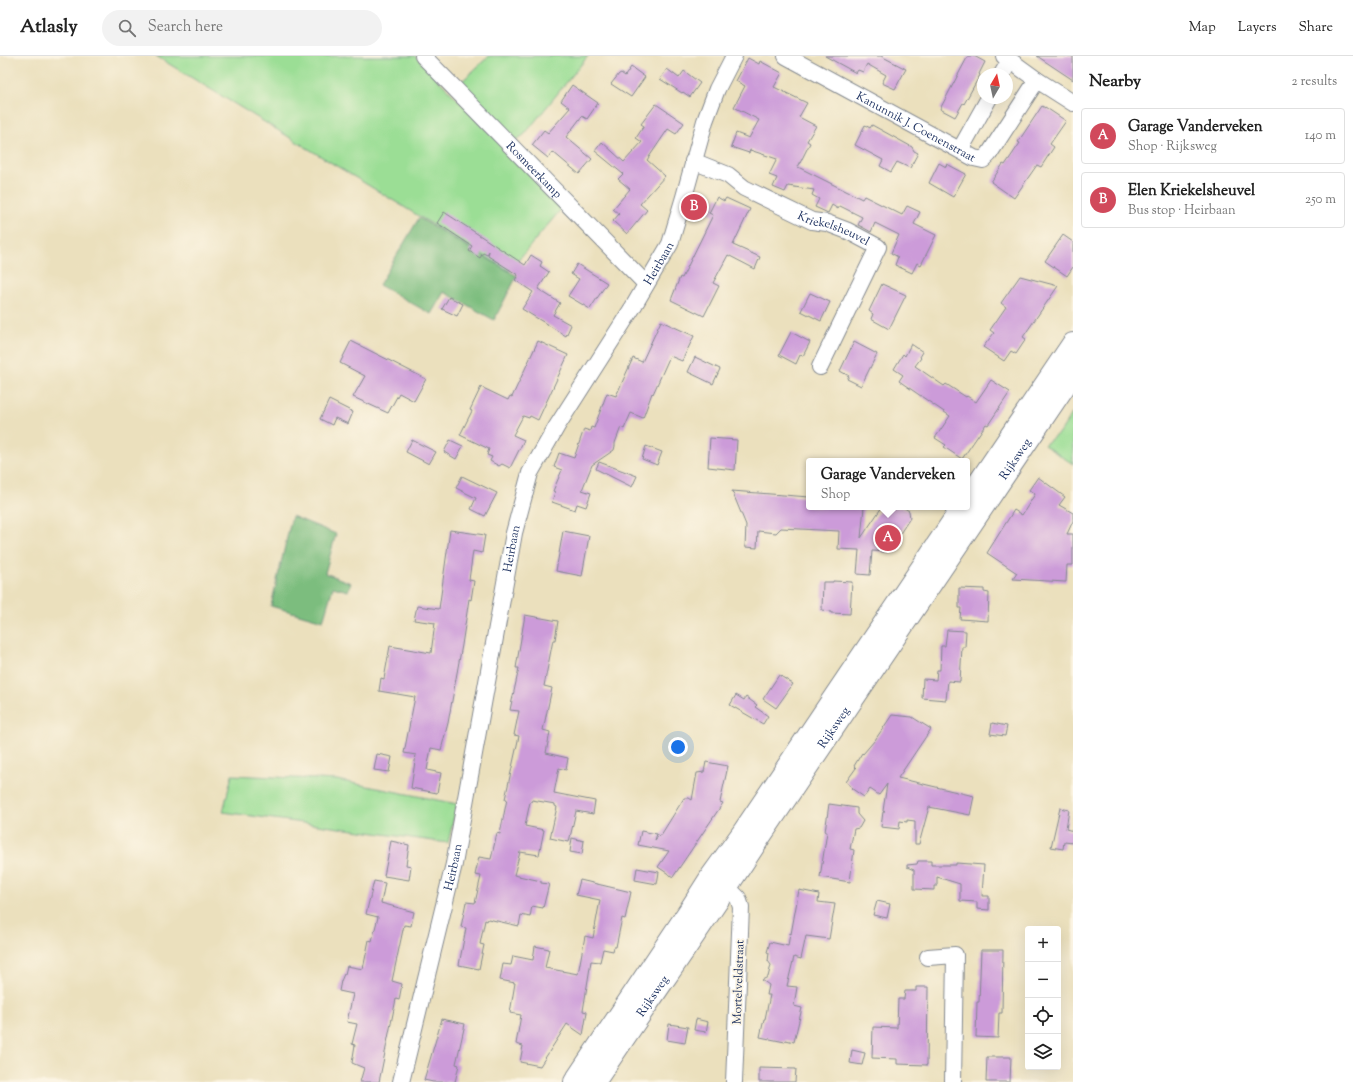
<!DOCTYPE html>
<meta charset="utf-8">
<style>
:root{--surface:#fff;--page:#f2f2f2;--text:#222;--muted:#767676;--line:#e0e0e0;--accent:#d1495b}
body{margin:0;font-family:"Sorts Mill Goudy",serif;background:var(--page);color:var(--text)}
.controls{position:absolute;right:12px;bottom:12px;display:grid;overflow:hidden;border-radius:4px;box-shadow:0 4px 16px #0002}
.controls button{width:36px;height:36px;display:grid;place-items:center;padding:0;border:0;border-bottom:1px solid var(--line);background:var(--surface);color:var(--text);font:20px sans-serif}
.compass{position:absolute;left:977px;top:12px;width:36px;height:36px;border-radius:50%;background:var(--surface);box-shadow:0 4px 16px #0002;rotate:9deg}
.you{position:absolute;left:678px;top:691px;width:14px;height:14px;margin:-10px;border:3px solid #fff;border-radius:50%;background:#1a73e8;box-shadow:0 0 0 6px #1a73e833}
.badge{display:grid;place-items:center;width:26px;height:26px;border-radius:50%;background:var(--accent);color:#fff;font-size:13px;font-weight:700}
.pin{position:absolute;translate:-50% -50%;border:2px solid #fff;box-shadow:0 1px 4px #0006}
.popup{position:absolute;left:806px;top:402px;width:164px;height:52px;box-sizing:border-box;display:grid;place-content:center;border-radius:4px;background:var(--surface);filter:drop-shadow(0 1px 3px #0005);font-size:13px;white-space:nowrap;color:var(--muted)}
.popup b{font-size:15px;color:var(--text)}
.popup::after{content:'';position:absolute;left:50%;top:100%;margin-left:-8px;border:8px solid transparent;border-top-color:var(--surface)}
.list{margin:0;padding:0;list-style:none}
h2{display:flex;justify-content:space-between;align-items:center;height:52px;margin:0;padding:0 16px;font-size:17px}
h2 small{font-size:13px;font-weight:400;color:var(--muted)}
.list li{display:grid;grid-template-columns:26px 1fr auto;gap:12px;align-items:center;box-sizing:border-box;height:56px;margin:0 8px 8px;padding:0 8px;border:1px solid var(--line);border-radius:4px}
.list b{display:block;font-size:15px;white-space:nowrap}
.list p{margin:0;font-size:13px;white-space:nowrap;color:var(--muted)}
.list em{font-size:13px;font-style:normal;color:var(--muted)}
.icon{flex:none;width:22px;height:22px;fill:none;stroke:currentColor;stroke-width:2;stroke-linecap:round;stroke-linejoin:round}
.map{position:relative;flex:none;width:1073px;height:1026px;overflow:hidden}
header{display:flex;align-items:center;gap:24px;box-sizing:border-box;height:56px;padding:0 20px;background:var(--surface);border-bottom:1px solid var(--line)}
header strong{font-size:19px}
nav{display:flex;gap:22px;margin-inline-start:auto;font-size:14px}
.search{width:280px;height:36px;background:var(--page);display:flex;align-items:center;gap:10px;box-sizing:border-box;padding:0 14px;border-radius:22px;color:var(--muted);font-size:15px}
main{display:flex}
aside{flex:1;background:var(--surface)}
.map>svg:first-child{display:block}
.green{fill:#9bde95;stroke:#5b867a}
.forest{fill:#7cbd7e;stroke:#4c766e}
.building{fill:#cc9bd9}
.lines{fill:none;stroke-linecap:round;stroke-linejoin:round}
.minor-casing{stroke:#83888e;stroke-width:18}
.primary-casing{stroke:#83888e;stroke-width:24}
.minor{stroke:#fff;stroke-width:16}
.primary{stroke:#fff;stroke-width:22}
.labels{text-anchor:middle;stroke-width:3.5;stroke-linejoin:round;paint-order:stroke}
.street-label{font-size:12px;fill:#1b2f5e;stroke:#fcf5e5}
</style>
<header>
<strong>Atlasly</strong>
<div class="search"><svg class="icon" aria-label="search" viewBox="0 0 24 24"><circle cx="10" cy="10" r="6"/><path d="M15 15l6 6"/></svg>Search here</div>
<nav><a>Map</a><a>Layers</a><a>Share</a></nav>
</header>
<main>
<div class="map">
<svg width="1073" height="1026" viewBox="0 0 1073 1026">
<rect width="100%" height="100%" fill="#fcf5e5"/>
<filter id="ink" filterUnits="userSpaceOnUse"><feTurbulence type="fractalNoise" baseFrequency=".025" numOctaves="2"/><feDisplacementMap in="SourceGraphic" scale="8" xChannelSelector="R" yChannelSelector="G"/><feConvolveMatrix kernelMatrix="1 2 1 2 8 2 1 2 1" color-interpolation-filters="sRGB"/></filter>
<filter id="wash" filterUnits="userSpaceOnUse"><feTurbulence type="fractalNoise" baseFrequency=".012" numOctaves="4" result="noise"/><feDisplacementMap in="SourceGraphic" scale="16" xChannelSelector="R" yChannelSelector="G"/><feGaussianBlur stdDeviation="0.9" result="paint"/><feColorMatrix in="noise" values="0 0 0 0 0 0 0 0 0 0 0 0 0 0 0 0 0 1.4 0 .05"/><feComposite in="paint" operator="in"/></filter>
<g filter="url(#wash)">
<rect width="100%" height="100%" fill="#ebe0bd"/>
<!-- green -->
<g class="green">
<polygon points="156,0 415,0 563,151 509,215"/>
<polygon points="489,0 588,0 524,79 516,84 458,29"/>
<polygon points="1073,356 1073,408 1044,389 1061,375"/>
<polygon points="232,719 337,724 457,748 448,787 223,756"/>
</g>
<!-- forest -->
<g class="forest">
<polygon points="419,162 517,220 494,264 444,236 431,258 379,229"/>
<polygon points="292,460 336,478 325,517 351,527 348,535 333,531 323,565 271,550"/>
</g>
<g id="blocks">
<!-- building -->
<g class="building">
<polygon points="825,0 881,0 906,13 895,33 882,27 886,19 867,8 863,16 858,14 856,17"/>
<polygon points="968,0 974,0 985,6 979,18 980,19 964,48 963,47 955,61 940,53"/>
<polygon points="1037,0 1073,0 1073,24"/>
<polygon points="748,2 759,8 760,5 782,17 774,31 807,47 799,61 816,70 807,85 810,87 798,111 862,143 864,140 902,159 907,150 920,156 914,168 936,179 921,209 917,207 912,217 895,209 898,201 891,197 899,179 875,167 871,176 864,172 858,169 862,161 840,150 838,153 832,149 828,157 815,151 819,143 812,139 814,134 788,130 785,136 773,131 777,122 769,119 777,103 750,94 749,97 731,91 736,77 749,82 759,64 734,51 745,30 736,25"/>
<polygon points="631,11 645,21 631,41 611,28 619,18 621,17 625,20"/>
<polygon points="667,13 679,22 684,15 700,27 690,41 683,36 682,37 660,23"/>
<polygon points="572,29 598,47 587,63 582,60 566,81 592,103 579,118 553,96 548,102 532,89 544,74 548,77 570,52 561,45"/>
<polygon points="656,48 684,67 676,78 668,73 647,104 665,120 640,148 647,154 627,178 613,165 619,158 613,153 630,133 618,123 623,118 595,95 602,86 624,106 642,86 636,82 644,70 641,68"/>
<polygon points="1042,50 1045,52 1045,51 1066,65 1050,88 1054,91 1041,111 1037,109 1014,142 991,126 1003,108 1005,109 1020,87 1018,86"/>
<polygon points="865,69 870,72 872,69 912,91 914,95 918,97 910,112 897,106 891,116 880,110 883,104 855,89"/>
<polygon points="939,107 946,111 947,108 966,118 953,141 929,127"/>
<polygon points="717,141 724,145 726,142 750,153 733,189 760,201 755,213 728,199 713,227 719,230 704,260 671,244 680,221 682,222 713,159 709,157"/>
<polygon points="444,156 525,209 531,199 542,206 540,210 549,216 538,233 560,247 553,259 571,269 566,280 522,253 533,236 515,224 518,219 488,200 489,195 487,199 483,197 480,202 469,195 472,190 437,167"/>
<polygon points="1063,179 1073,186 1073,211 1067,220 1045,205"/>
<polygon points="577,208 607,227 590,253 568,240 579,223 571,218"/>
<polygon points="1020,220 1058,230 1023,281 1026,283 1016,298 1011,295 1004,305 983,291 994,277 990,274 1006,251 1001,247"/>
<polygon points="882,228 906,239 889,273 871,263 873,258 869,255"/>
<polygon points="810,237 830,246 821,265 801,255"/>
<polygon points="449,241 463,248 457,260 442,253"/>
<polygon points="661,265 694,280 682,305 670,300 653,338 652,337 643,362 631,357 624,373 621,371 615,387 615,390 614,394 592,409 582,434 591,437 586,451 577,448 575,454 552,446 555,436 553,435 562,414 554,411 559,397 574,402 584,373 590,375 591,371 594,372 607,337 616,340 633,302 642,306"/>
<polygon points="791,276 810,286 803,300 800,299 796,308 779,299"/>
<polygon points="351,285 426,323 414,345 399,337 388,357 353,341 365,320 340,307"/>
<polygon points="538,285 568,299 538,364 530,360 529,362 523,360 513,379 524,384 510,412 502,408 499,410 490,405 492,401 487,399 489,393 460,379 472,355 470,354 481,331 508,344 510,340 512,341"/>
<polygon points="854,286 877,298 861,330 847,323 849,320 840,315"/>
<polygon points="911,288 923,296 920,301 921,302 915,310 944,330 946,328 966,341 967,340 976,346 991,324 1010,336 988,369 986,368 962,403 944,391 946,389 935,382 950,360 899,325 903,319 894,313 903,298 905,300"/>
<polygon points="695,301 720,313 713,328 688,316"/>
<polygon points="329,344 353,356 348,368 335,362 332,369 320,363"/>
<polygon points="710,382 737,384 735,414 708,411"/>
<polygon points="412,384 436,396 429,408 406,396"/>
<polygon points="450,384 463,390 456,403 444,396"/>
<polygon points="646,390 662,396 657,409 642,403"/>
<polygon points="599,406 637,420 632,431 596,413"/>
<polygon points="462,420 497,437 485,460 471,453 476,442 456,432"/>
<polygon points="1038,421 1065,441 1059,449 1073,457 1073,465 1067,478 1073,478 1073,509 1067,509 1066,526 1013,523 1017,517 987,497 1014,454 1022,459 1035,438 1029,434"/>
<polygon points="732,435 809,441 809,451 864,451 861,482 882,451 903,451 909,455 910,462 888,496 872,495 870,519 857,518 859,494 838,493 839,475 781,472 776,477 758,475 757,492 745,491 746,469"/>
<polygon points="450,474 485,479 482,497 473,495 469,524 474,525 471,544 469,543 462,589 448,667 441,694 431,692 427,714 441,717 437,737 411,732 416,699 404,697 415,641 379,635 381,622 384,623 390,590 431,597 435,567 414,564 417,550 439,553"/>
<polygon points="563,475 589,480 582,520 556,515"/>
<polygon points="833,525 852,526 850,558 831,557 831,555 822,554 823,526 833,526"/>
<polygon points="959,532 984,533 984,536 989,537 988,565 960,563 961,552 959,552"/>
<polygon points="525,559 558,565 555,584 553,584 544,630 552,632 543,674 550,676 546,697 568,702 566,714 559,712 554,737 595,745 593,758 576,755 569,786 550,782 557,751 555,750 555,748 532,744 531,746 530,746 525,770 544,774 539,799 520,796 514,819 541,825 541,827 549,828 543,852 532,850 530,861 521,859 519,870 488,863 487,865 485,864 480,888 484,889 479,913 459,909 466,872 461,871 466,846 475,847 481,820 475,819 479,801 491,803 497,777 500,778 507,743 505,743 519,680 514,679 519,655 510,654 519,612 516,612"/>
<polygon points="947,574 966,575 965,591 962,591 960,626 948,625 946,644 922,642 923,623 936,624 937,614 940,614 941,590 945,590"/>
<polygon points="779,619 793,628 776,652 763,643"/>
<polygon points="736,639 744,644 746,641 757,649 755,651 768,660 763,668 730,649"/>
<polygon points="892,659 912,661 931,673 898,722 974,740 970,759 929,751 919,788 915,788 915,765 907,764 907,766 900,765 899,773 881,771 883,756 885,756 883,755 887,728 879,739 870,733 864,741 851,732 852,731 846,726 856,712 854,710 862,697 863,698 875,684"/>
<polygon points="992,667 1007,670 1005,680 990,678"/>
<polygon points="377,698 392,701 389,716 374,714"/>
<polygon points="706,706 728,710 720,746 723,747 673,821 658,811 669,795 638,789 641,775 657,778 655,784 659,779 661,779 684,742 689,742 692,744 697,717 704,716"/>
<polygon points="829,748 857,752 857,758 863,765 859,772 854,773 850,793 854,794 850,826 820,821 827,776 825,776"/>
<polygon points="1060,752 1069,754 1066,773 1073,775 1073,787 1064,786 1063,793 1051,791"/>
<polygon points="572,782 584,785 582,798 570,796"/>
<polygon points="391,785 409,789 406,809 411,810 409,824 384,820"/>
<polygon points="918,805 931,805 931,809 956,809 956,807 984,809 982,840 989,840 989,854 977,853 977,846 960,845 960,828 937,821 937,830 934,830 934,834 914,833 914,814 907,811 907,809 917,808"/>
<polygon points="637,812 659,816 657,828 635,824"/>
<polygon points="580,824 631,836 625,863 622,862 616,891 614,891 613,895 603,893 600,906 591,905 583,955 587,956 583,979 567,968 540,1010 520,1006 523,990 516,988 521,959 510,957 515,927 500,924 503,908 511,909 513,900 533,904 535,890 549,893 545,912 578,918 585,880 593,882 600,844 576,839"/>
<polygon points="374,825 385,827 381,847 414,856 411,870 404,869 392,925 402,928 399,944 396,943 379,1026 360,1026 364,1012 352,1007 355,989 352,988 357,968 347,966 353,938 339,935 341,925 344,918 345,918 347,910 363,913 369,884 372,885 378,861 366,858"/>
<polygon points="799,834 819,838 818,846 835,848 829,883 806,880 801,903 794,901 787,930 797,931 794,950 802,952 794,986 786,984 785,986 760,981 764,963 765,963 770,939 767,939 769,929 762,924 768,921 771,909 768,905 769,897 767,896 770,886 788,890 790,877 791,878"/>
<polygon points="877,845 890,848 887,862 873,859"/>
<polygon points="981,894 1003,894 1002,957 999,957 998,982 976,981 977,946 979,946"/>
<polygon points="916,931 928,931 927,1009 897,1008 897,1003 872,1002 873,971 897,972 898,943 904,943 905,935 916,935"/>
<polygon points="442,963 465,968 456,1008 459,1009 455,1026 433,1026 424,1024"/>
<polygon points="696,963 708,966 706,976 694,974"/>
<polygon points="669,968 688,971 685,987 667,984"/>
<polygon points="852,994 865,997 862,1009 850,1007"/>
<polygon points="987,1001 1011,1001 1010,1026 986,1026"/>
<polygon points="759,1012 796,1013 795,1026 759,1026"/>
</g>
</g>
</g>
<g filter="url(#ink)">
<use href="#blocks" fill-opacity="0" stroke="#83888e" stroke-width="1"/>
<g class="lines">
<defs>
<g id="minor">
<path id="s1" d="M423,0L646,228"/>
<path id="s2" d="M786,0L974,102L983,104L989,98L1037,24"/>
<polyline points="1004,0 1037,24 1073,47"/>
<polyline points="1002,18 1010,5"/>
<polyline points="960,94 989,42"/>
<path id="s3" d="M693,105L728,119L744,132L812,165L827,167L848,175L878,191L820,311"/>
<polyline points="727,831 738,842 741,851 734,1026"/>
<polyline points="928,901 955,899 953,1026"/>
<path id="s4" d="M401,1026L454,808L514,477L530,417L557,370L633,251L670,188L684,141L705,65L717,33L734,0"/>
</g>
<g id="primary">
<polyline points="967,445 1073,288"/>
<polyline points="575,1026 691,853 712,820 743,777 963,451"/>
<path id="s5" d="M594,1026C648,945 705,865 758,783L1073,317"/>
</g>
</defs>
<!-- minor casing -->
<use href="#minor" class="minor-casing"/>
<!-- primary casing -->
<use href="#primary" class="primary-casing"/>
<!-- minor -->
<use href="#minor" class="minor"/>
<!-- primary -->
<use href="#primary" class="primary"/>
</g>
</g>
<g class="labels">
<!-- street labels -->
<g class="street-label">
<text dy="4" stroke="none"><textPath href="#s2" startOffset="148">Kanunnik J. Coenenstraat</textPath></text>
<text dy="4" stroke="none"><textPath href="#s1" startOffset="159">Rosmeerkamp</textPath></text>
<text dy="4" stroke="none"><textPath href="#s3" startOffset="157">Kriekelsheuvel</textPath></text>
<text dy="4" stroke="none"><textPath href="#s4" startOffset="869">Heirbaan</textPath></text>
<text dy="4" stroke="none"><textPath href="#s5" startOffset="752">Rijksweg</textPath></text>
<text dy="4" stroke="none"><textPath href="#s4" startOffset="545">Heirbaan</textPath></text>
<text dy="4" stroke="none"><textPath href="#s5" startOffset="428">Rijksweg</textPath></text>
<text dy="4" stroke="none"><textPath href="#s4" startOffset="221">Heirbaan</textPath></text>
<text transform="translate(738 926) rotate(-88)" y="4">Mortelveldstraat</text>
<text dy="4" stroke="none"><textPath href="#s5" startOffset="104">Rijksweg</textPath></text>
</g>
</g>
</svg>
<div class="controls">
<button>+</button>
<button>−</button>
<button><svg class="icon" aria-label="locate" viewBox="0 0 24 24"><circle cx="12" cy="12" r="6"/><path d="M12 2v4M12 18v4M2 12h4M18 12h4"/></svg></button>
<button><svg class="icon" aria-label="layers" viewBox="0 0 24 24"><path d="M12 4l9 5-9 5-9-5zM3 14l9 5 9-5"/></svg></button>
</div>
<svg class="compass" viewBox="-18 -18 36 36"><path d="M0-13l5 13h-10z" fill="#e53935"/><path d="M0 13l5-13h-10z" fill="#767676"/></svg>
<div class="you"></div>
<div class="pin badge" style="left:888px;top:482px">A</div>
<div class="popup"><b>Garage Vanderveken</b>Shop</div>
<div class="pin badge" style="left:694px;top:151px">B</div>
</div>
<aside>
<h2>Nearby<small>2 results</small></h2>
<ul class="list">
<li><span class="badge">A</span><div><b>Garage Vanderveken</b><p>Shop · Rijksweg</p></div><em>140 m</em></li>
<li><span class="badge">B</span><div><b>Elen Kriekelsheuvel</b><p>Bus stop · Heirbaan</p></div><em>250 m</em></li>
</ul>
</aside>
</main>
